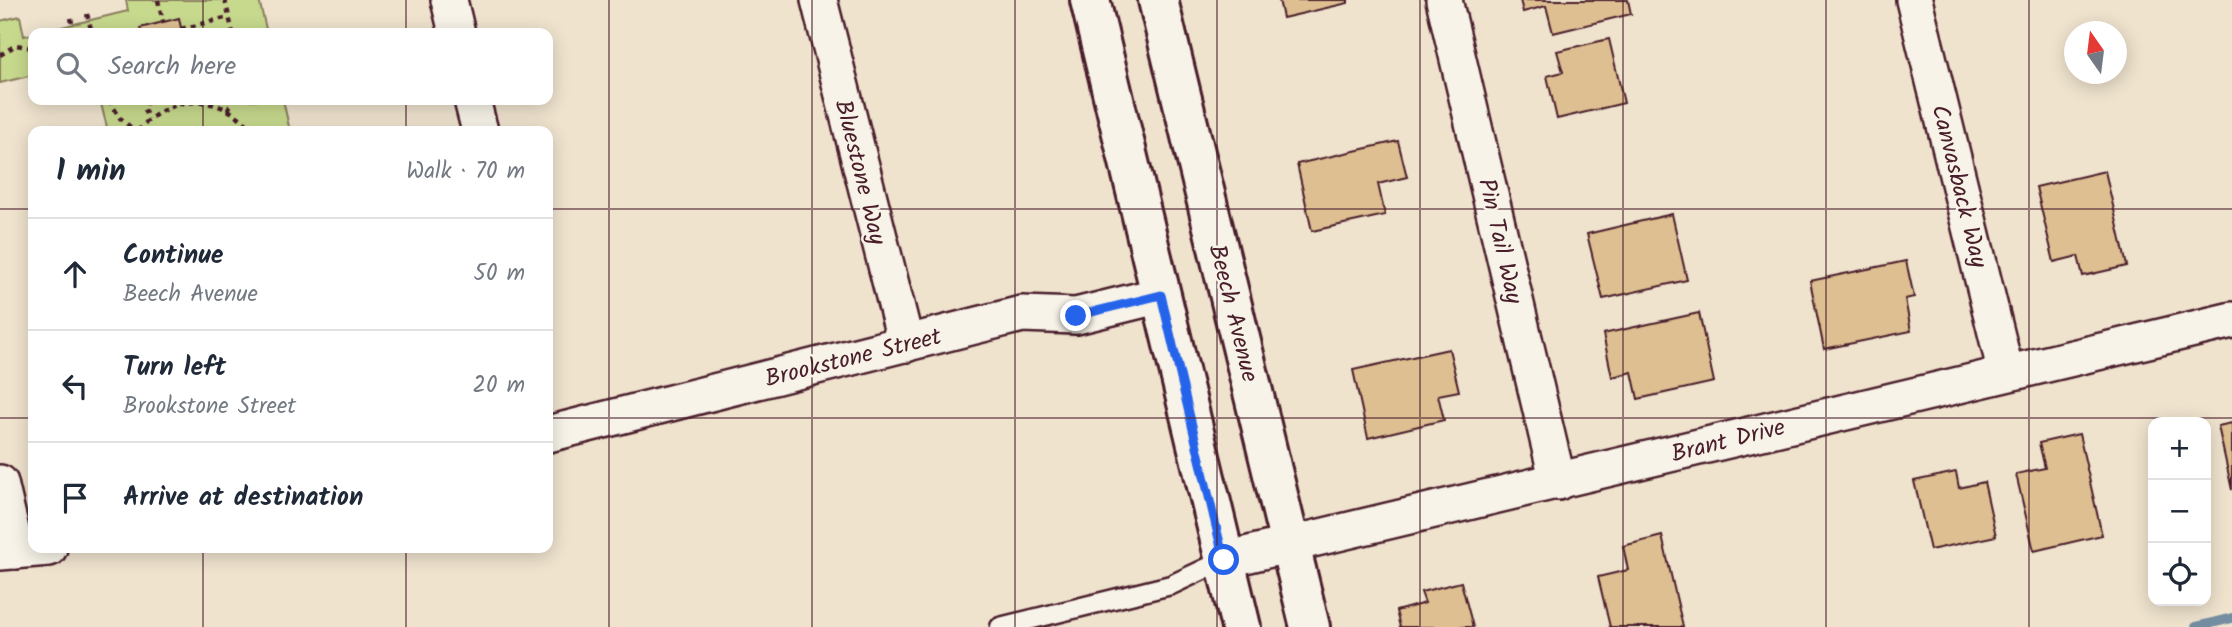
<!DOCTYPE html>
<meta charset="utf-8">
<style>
:root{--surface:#fff;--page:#f6f6f7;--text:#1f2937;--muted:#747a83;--line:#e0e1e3}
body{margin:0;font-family:Kalam,sans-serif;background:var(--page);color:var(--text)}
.controls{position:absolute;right:21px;bottom:21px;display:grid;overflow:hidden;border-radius:14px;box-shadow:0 4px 18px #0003}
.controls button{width:63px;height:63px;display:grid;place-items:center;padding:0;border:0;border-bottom:2px solid var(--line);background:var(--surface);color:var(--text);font:35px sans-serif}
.compass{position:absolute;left:2064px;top:21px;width:63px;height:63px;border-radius:50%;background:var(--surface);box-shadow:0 4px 18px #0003;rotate:346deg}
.stop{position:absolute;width:21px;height:21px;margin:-16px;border:5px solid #2563eb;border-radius:50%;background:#fff}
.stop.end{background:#2563eb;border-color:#fff;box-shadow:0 2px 7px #0008}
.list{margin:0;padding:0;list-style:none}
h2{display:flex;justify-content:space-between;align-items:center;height:91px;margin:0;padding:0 28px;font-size:30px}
h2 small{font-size:23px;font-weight:400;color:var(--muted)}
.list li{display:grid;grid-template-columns:46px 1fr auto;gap:21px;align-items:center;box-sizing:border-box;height:112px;padding:0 28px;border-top:2px solid var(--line)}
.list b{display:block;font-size:26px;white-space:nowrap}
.list p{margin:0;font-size:23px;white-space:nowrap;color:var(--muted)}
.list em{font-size:23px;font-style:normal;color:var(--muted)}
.icon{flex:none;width:38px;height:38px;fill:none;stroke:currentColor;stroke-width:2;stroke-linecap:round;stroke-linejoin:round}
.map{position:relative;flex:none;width:2232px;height:627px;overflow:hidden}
.search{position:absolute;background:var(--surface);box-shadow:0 4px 18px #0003;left:28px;top:28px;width:525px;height:77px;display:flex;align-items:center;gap:18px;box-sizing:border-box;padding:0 24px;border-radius:14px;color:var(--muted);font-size:26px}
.panel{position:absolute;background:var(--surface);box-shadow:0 4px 18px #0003;left:28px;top:126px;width:525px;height:427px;border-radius:14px}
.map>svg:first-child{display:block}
.green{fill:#c7d98d;stroke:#887c5c;stroke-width:2}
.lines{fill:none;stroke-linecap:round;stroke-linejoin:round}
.stream{stroke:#738ea1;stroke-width:10}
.building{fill:#ddbf91;stroke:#4a1f2b;stroke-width:2}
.lane-casing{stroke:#4a1f2b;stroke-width:23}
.street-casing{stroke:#4a1f2b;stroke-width:40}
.secondary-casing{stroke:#4a1f2b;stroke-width:44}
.path{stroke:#4a1f2b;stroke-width:4.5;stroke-dasharray:5 5;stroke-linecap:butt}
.lane{stroke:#f7f3e8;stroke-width:18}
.street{stroke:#f7f3e8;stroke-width:35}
.secondary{stroke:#f7f3e8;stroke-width:38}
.route{stroke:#2563eb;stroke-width:9}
.grid{fill:none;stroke:#4a1f2b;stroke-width:2;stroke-opacity:0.55}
.labels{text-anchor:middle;stroke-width:5;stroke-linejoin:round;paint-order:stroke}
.street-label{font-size:24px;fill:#4a1f2b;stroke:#f7f3e8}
</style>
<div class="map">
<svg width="2232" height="627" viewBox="0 0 2232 627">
<rect width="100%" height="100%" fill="#efe3ce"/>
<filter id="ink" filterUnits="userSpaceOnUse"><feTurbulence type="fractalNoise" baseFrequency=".0143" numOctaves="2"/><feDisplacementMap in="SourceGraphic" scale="14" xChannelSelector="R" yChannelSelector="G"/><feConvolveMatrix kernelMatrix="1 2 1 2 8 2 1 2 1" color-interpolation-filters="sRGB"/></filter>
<g filter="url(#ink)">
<!-- green -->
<g class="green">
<polygon points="126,0 259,0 267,33 37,33 128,11"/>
<polygon points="20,16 24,36 33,34 33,75 0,83 0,21"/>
<polygon points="100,100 283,100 290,131 108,131"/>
</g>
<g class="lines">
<!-- stream -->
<polyline class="stream" points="2196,627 2232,618"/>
</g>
<!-- building -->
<g class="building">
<polygon points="1279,0 1348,0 1348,3 1283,18"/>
<polygon points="1520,0 1628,0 1631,14 1553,33 1546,6 1523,12"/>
<polygon points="179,18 182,33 142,33 140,28"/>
<polygon points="1609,39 1624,103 1557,119 1547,76 1563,72 1557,51"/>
<polygon points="1398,141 1407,177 1378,184 1385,215 1312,231 1297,164"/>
<polygon points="2105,171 2127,266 2083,276 2078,256 2054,262 2036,187"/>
<polygon points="1672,214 1687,280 1603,299 1587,234"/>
<polygon points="1906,261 1914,297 1905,299 1911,331 1824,349 1810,281"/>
<polygon points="1699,313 1714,382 1638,399 1632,372 1612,377 1603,334"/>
<polygon points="1449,349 1459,391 1438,395 1444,420 1368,438 1353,370"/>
<polygon points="2232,423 2232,490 2218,426"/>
<polygon points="2079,434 2102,535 2034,551 2016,474 2045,468 2039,443"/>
<polygon points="1956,472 1959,488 1984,482 1996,536 1930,550 1914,481"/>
<polygon points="1662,536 1683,627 1610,627 1598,577 1628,570 1623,546"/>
<polygon points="1461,582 1473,627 1400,627 1396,611 1425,603 1421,592"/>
</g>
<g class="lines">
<defs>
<polyline id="lane" points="1000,627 1171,585 1224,560"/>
<g id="street">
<polyline points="449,0 457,33"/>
<polyline points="819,0 906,344"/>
<polyline points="1444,0 1558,482"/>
<polyline points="1914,0 2006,373"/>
<polyline points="472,100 480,131"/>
<polyline points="548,434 1022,314 1076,316 1161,295"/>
<polyline points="0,483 16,551"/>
<polyline points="0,552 49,548"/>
<polyline points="1224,560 2232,320"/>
</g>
<g id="secondary">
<polyline points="1090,0 1241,627"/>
<polyline points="1158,0 1310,627"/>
</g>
</defs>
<!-- lane casing -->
<use href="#lane" class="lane-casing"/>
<!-- street casing -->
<use href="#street" class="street-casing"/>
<!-- secondary casing -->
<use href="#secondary" class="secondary-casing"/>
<!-- path -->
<g class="path">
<polyline points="158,0 163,22"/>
<polyline points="225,0 233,33"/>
<polyline points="87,14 92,33"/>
<polyline points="71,18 74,33"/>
<polyline points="181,29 229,17"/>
<polyline points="0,55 16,45 33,48"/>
<polyline points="109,100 120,118 135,131"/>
<polyline points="147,100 144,109 148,119"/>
<polyline points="228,110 233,100"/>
<path d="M138,131C170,93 221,92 253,131"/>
</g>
<!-- lane -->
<use href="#lane" class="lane"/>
<!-- street -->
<use href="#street" class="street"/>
<!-- secondary -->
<use href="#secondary" class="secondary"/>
</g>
</g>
<g class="lines" filter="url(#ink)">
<!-- route -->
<polyline class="route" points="1076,316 1161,295 1224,560"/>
</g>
<!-- grid -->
<path class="grid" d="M203,0V33M406,0V33M609,0V627M812,0V627M1015,0V627M1217,0V627M1420,0V627M1623,0V627M1826,0V627M2029,0V627M203,100V131M406,100V131M0,209H33M548,209H2232M0,418H33M548,418H2232M203,548V627M406,548V627"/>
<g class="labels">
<!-- street labels -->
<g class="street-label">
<text transform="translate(861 172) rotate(76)" y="8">Bluestone Way</text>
<text transform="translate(1960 186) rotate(76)" y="8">Canvasback Way</text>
<text transform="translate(1501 241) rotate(77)" y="8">Pin Tail Way</text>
<text transform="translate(1234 313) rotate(76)" y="8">Beech Avenue</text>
<text transform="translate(853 357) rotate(-14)" y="8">Brookstone Street</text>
<text transform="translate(1728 440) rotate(-14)" y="8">Brant Drive</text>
</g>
</g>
</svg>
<div class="controls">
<button>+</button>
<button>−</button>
<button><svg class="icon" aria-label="locate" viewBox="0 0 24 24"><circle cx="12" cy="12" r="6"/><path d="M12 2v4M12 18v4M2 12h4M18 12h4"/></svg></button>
</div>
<svg class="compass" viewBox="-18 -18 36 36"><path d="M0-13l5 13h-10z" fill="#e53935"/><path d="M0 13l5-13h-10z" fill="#747a83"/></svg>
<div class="stop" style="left:1224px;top:560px"></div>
<div class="stop end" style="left:1076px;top:316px"></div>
<div class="search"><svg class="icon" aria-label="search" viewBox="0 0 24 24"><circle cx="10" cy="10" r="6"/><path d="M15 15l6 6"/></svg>Search here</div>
<section class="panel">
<h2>1 min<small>Walk · 70 m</small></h2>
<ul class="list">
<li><svg class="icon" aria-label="ahead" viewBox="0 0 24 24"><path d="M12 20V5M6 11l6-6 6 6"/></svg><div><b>Continue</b><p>Beech Avenue</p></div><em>50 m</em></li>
<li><svg class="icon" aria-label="left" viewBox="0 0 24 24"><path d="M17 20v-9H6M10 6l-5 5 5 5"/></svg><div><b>Turn left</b><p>Brookstone Street</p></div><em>20 m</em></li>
<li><svg class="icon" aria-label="arrive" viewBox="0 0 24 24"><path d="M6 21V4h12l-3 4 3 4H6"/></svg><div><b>Arrive at destination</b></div></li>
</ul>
</section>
</div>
